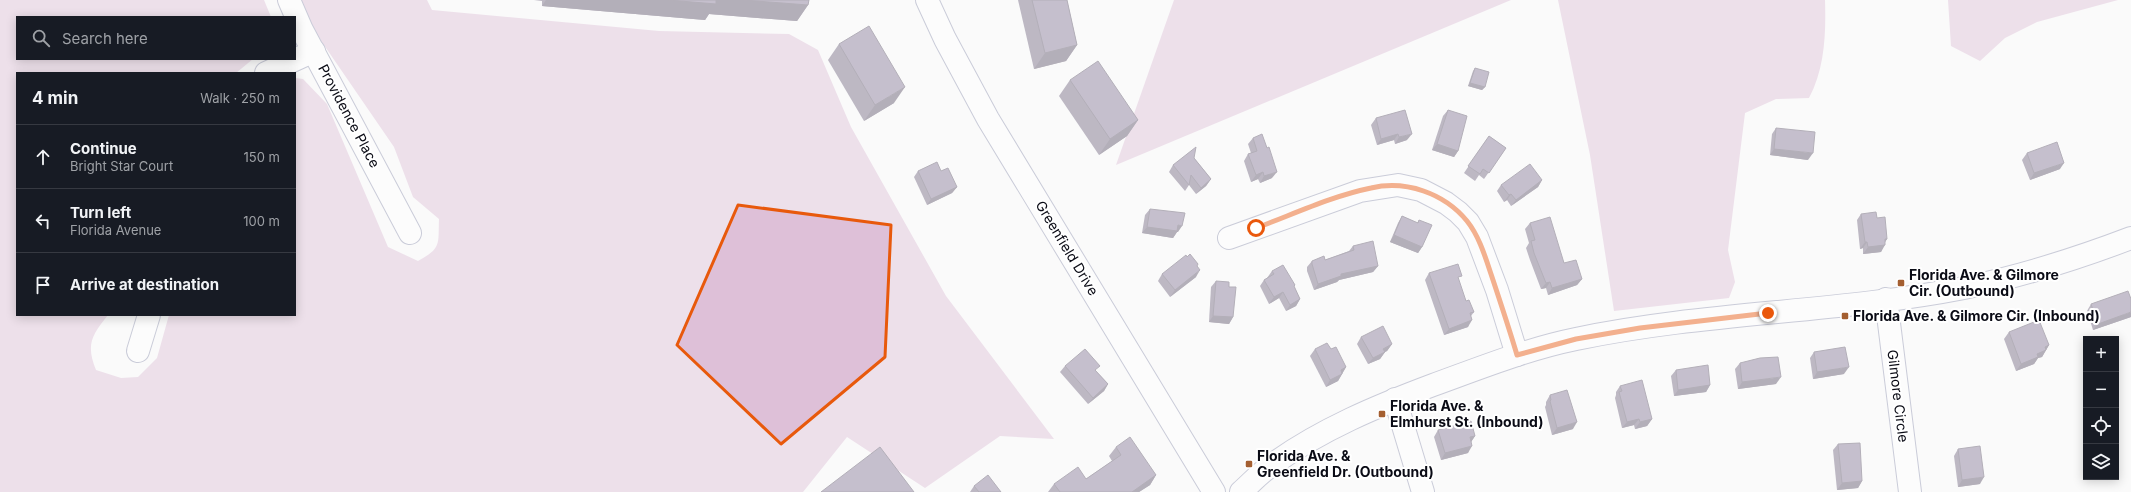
<!DOCTYPE html>
<meta charset="utf-8">
<style>
:root{--surface:#171b24;--page:#20242c;--text:#f1f3f6;--muted:#9ea1a6;--line:#363941}
body{margin:0;font-family:Inter,sans-serif;background:var(--page);color:var(--text)}
.controls{position:absolute;right:12px;bottom:12px;display:grid;overflow:hidden;border-radius:0px;box-shadow:0 2px 10px #0003}
.controls button{width:36px;height:36px;display:grid;place-items:center;padding:0;border:0;border-bottom:1px solid var(--line);background:var(--surface);color:var(--text);font:20px sans-serif}
.stop{position:absolute;width:12px;height:12px;margin:-9px;border:3px solid #ea580c;border-radius:50%;background:#fff}
.stop.end{background:#ea580c;border-color:#fff;box-shadow:0 1px 4px #0008}
.list{margin:0;padding:0;list-style:none}
h2{display:flex;justify-content:space-between;align-items:center;height:52px;margin:0;padding:0 16px;font-size:17px}
h2 small{font-size:13px;font-weight:400;color:var(--muted)}
.list li{display:grid;grid-template-columns:26px 1fr auto;gap:12px;align-items:center;box-sizing:border-box;height:64px;padding:0 16px;border-top:1px solid var(--line)}
.list b{display:block;font-size:15px;white-space:nowrap}
.list p{margin:0;font-size:13px;white-space:nowrap;color:var(--muted)}
.list em{font-size:13px;font-style:normal;color:var(--muted)}
.icon{flex:none;width:22px;height:22px;fill:none;stroke:currentColor;stroke-width:2;stroke-linecap:round;stroke-linejoin:round}
.map{position:relative;flex:none;width:2131px;height:492px;overflow:hidden}
.search{position:absolute;background:var(--surface);box-shadow:0 2px 10px #0003;left:16px;top:16px;width:280px;height:44px;display:flex;align-items:center;gap:10px;box-sizing:border-box;padding:0 14px;border-radius:0px;color:var(--muted);font-size:15px}
.panel{position:absolute;background:var(--surface);box-shadow:0 2px 10px #0003;left:16px;top:72px;width:280px;height:244px;border-radius:0px}
.map>svg:first-child{display:block}
.forest{fill:#dec0d8}
.lines{fill:none;stroke-linecap:round;stroke-linejoin:round}
.minor-casing{stroke:#9195b1;stroke-width:24}
.major-casing{stroke:#9195b1;stroke-width:24}
.minor{stroke:#fff;stroke-width:22}
.major{stroke:#fff;stroke-width:22}
.wall{fill:#736882}
.shaded-wall{fill:#5e556a}
.building{fill:#867997;stroke:#5e556a}
.route{stroke:#ea580c;stroke-width:5}
.marked{fill:none;stroke:#e8590c;stroke-width:3;stroke-linejoin:round}
.poi-dot{fill:#a45f31;stroke:#fff;stroke-width:1.5}
.labels{text-anchor:middle;stroke-width:4;stroke-linejoin:round;paint-order:stroke}
.street-label{font-size:14px;fill:#0a0b15;stroke:#fff}
.poi-label{font-size:14px;font-weight:bold;fill:#0a0b15;stroke:#fff;text-anchor:start}
</style>
<div class="map">
<svg width="2131" height="492" viewBox="0 0 2131 492">
<rect width="100%" height="100%" fill="#fafafa"/>
<!-- forest -->
<g class="forest">
<path d="M0,0H264L271,17H17V59H253L236,73H17V315H108C91,336 86,345 96,370L121,378L138,377L157,358L169,315H295V78L303,79L327,104L388,247L418,261C442,248 438,244 439,219L413,197L394,147L315,32L299,0H427L432,10L659,31L789,34L818,50L851,127L946,296L1054,439L1000,436L925,488L847,437L803,492H0Z"/>
<polygon points="1174,0 1511,0 1116,165"/>
<path d="M1558,0H1825C1826,33 1825,68 1809,98L1776,99L1745,113L1728,250L1735,282L1729,298L1614,311L1590,155Z"/>
<polygon points="1948,0 2118,0 2037,22 2005,38 1980,61 1951,46"/>
</g>
<g class="lines">
<defs>
<g id="minor">
<polyline points="289,0 302,30 410,233"/>
<polyline points="927,0 945,39 988,119 1214,492"/>
<polyline points="266,73 314,51"/>
<polyline points="1229,238 1360,191 1398,185 1421,190 1446,203 1458,212 1468,222 1477,237 1497,290 1517,355"/>
<polyline points="1886,299 1910,492"/>
<polyline points="138,351 149,315"/>
<polyline points="1395,399 1423,492"/>
</g>
<path id="major" d="M1241,492C1251,483 1261,472 1273,464C1322,429 1377,406 1433,385C1480,368 1527,349 1576,339C1704,312 1836,313 1964,288C2022,276 2076,259 2131,238"/>
</defs>
<!-- minor casing -->
<use href="#minor" class="minor-casing"/>
<!-- major casing -->
<use href="#major" class="major-casing"/>
<!-- minor -->
<use href="#minor" class="minor"/>
<!-- major -->
<use href="#major" class="major"/>
</g>
<!-- wall -->
<g class="wall">
<polygon points="534,0 809,0 808,5 797,21 709,14 705,20 542,6 542,1"/>
<polygon points="1018,0 1067,0 1077,45 1066,61 1034,69"/>
<polygon points="839,44 894,103 864,121 828,60"/>
<polygon points="1475,68 1485,87 1482,90 1468,86 1473,71"/>
<polygon points="1070,80 1138,120 1127,136 1099,155 1059,96"/>
<polygon points="1448,110 1458,151 1454,157 1432,150 1443,116"/>
<polygon points="1376,118 1407,140 1395,144 1394,140 1377,145 1371,125"/>
<polygon points="1776,128 1808,160 1770,155 1772,134"/>
<polygon points="1489,136 1506,148 1484,179 1479,175 1475,181 1464,173"/>
<polygon points="1253,138 1272,178 1260,183 1258,179 1251,182 1244,161 1248,154 1251,153 1248,144"/>
<polygon points="2027,153 2060,169 2030,180 2022,160"/>
<polygon points="1194,158 1211,179 1206,186 1196,194 1189,185 1185,191 1169,172 1173,165"/>
<polygon points="918,171 941,171 957,187 952,193 927,205 914,177"/>
<polygon points="1542,180 1538,187 1511,206 1507,200 1504,202 1497,191 1501,185"/>
<polygon points="1150,209 1178,232 1177,232 1173,238 1142,233 1145,215"/>
<polygon points="1861,214 1877,218 1887,239 1885,242 1881,252 1863,254 1863,248 1860,249 1857,220"/>
<polygon points="1402,216 1417,223 1419,220 1422,247 1418,253 1390,242 1398,223"/>
<polygon points="1530,223 1564,263 1582,279 1577,285 1548,295 1546,288 1541,289 1530,260 1526,248 1529,243 1525,229"/>
<polygon points="1353,246 1378,266 1373,272 1339,280 1337,282 1314,290 1307,271 1307,267 1312,261 1325,260 1349,251"/>
<polygon points="1197,266 1196,277 1170,297 1158,281 1162,274"/>
<polygon points="1272,271 1294,287 1300,299 1296,306 1286,311 1279,298 1269,304 1260,286 1264,280 1267,278"/>
<polygon points="1429,273 1466,301 1474,312 1471,316 1468,327 1444,335 1425,280"/>
<polygon points="1216,281 1229,287 1233,317 1229,324 1209,322 1211,287"/>
<polygon points="2091,304 2131,317 2093,330 2087,311"/>
<polygon points="2009,332 2049,345 2042,357 2038,358 2034,364 2016,371 2004,339"/>
<polygon points="1361,337 1392,344 1387,351 1385,352 1380,359 1368,364 1357,344"/>
<polygon points="1315,349 1331,349 1346,367 1338,381 1326,387 1310,356"/>
<polygon points="1814,352 1844,374 1813,379 1810,358"/>
<polygon points="1740,363 1776,384 1738,389 1735,369"/>
<polygon points="1065,366 1096,371 1108,384 1104,391 1088,404 1060,372"/>
<polygon points="1676,370 1710,385 1706,392 1674,396 1671,376"/>
<polygon points="1620,386 1652,419 1647,426 1635,429 1634,425 1622,428 1615,398 1616,395 1616,392"/>
<polygon points="1550,395 1573,429 1552,435 1545,407 1546,405 1546,402"/>
<polygon points="1438,430 1475,436 1471,442 1468,453 1441,460 1434,437"/>
<polygon points="1838,444 1862,481 1858,488 1837,490 1833,450"/>
<polygon points="1116,447 1156,475 1150,485 1139,492 1048,492 1054,484 1086,479 1112,461 1109,456"/>
<polygon points="1958,449 1980,484 1958,487 1954,456"/>
<polygon points="974,486 1001,492 970,492"/>
</g>
<!-- shaded-wall -->
<g class="shaded-wall">
<polygon points="546,0 743,0 808,5 797,21 709,14 705,20 542,6"/>
<polygon points="1077,45 1066,61 1034,69 1045,53"/>
<polygon points="1470,83 1485,87 1482,90 1468,86"/>
<polygon points="905,87 894,103 864,121 875,105"/>
<polygon points="1138,120 1127,136 1099,155 1110,139"/>
<polygon points="1398,134 1394,140 1377,145 1381,139"/>
<polygon points="1412,134 1407,140 1395,144 1399,137"/>
<polygon points="1437,144 1458,151 1454,157 1432,150"/>
<polygon points="1774,149 1813,153 1808,160 1770,155"/>
<polygon points="2064,163 2060,169 2030,180 2034,173"/>
<polygon points="1263,172 1258,179 1251,182 1256,175"/>
<polygon points="1277,172 1272,178 1260,183 1264,176"/>
<polygon points="1211,179 1206,186 1196,194 1201,188"/>
<polygon points="1542,180 1538,187 1511,206 1516,200"/>
<polygon points="957,187 952,193 927,205 931,199"/>
<polygon points="1511,194 1507,200 1504,202 1509,195"/>
<polygon points="1178,225 1182,226 1178,232 1177,232 1173,238 1142,233 1147,227"/>
<polygon points="1394,235 1422,247 1418,253 1390,242"/>
<polygon points="1885,239 1887,239 1883,245 1885,245 1881,252 1863,254 1868,247"/>
<polygon points="1865,242 1867,242 1863,248 1860,249"/>
<polygon points="1378,266 1373,272 1339,280 1337,282 1314,290 1318,284 1341,274"/>
<polygon points="1200,270 1196,277 1170,297 1175,290"/>
<polygon points="1582,279 1577,285 1548,295 1552,288"/>
<polygon points="1550,282 1546,288 1541,289 1546,283"/>
<polygon points="1283,292 1279,298 1269,304 1274,297"/>
<polygon points="1300,299 1296,306 1286,311 1290,305"/>
<polygon points="2131,312 2131,317 2093,330 2098,324"/>
<polygon points="1213,316 1233,317 1229,324 1209,322"/>
<polygon points="1472,320 1468,327 1444,335 1449,329"/>
<polygon points="1392,344 1387,351 1378,355 1383,349"/>
<polygon points="2049,345 2042,357 2038,358 2034,364 2016,371 2021,364 2045,347"/>
<polygon points="1385,352 1380,359 1368,364 1373,358"/>
<polygon points="1346,367 1342,374 1341,370"/>
<polygon points="1849,367 1844,374 1813,379 1817,372"/>
<polygon points="1342,374 1338,381 1326,387 1330,380"/>
<polygon points="1781,377 1776,384 1738,389 1742,382"/>
<polygon points="1108,384 1104,391 1088,404 1093,398"/>
<polygon points="1710,385 1706,392 1674,396 1678,390"/>
<polygon points="1639,419 1634,425 1622,428 1627,422"/>
<polygon points="1652,419 1647,426 1635,429 1640,422"/>
<polygon points="1577,422 1573,429 1552,435 1557,428"/>
<polygon points="1475,436 1471,442 1470,437"/>
<polygon points="1472,446 1468,453 1441,460 1445,453"/>
<polygon points="1156,475 1150,485 1139,492 1132,492"/>
<polygon points="1984,477 1980,484 1958,487 1962,480"/>
<polygon points="1862,481 1858,488 1837,490 1842,483"/>
</g>
<!-- building -->
<g class="building">
<polygon points="668,0 716,0 716,4"/>
<polygon points="743,0 809,0 808,5"/>
<polygon points="1032,0 1067,0 1077,45 1045,53"/>
<polygon points="869,26 905,87 875,105 839,44"/>
<polygon points="1098,61 1138,120 1110,139 1070,80"/>
<polygon points="1475,68 1489,72 1485,87 1470,83"/>
<polygon points="1405,110 1412,134 1399,137 1398,134 1381,139 1376,118"/>
<polygon points="1448,110 1467,116 1458,151 1437,144"/>
<polygon points="1776,128 1815,132 1813,153 1774,149"/>
<polygon points="1262,134 1267,148 1269,147 1277,172 1264,176 1263,172 1256,175 1248,154 1257,151 1253,138"/>
<polygon points="1489,136 1506,148 1489,173 1483,169 1480,174 1468,166"/>
<polygon points="2057,142 2064,163 2034,173 2027,153"/>
<polygon points="1196,147 1194,158 1211,179 1201,188 1191,175 1189,185 1173,165"/>
<polygon points="937,162 941,171 948,168 957,187 931,199 918,171"/>
<polygon points="1530,164 1542,180 1516,200 1511,194 1509,195 1501,185"/>
<polygon points="1150,209 1185,213 1182,226 1178,225 1177,231 1147,227"/>
<polygon points="1876,212 1877,218 1885,217 1887,239 1885,239 1885,245 1868,247 1867,242 1865,242 1861,214"/>
<polygon points="1402,216 1418,223 1419,220 1432,225 1422,247 1394,235"/>
<polygon points="1550,217 1564,263 1576,260 1582,279 1552,288 1550,282 1546,283 1534,253 1531,241 1535,240 1530,223"/>
<polygon points="1373,241 1378,266 1341,274 1341,276 1318,284 1312,264 1312,261 1324,256 1325,260 1354,250 1353,246"/>
<polygon points="1190,254 1198,264 1197,266 1200,270 1175,290 1162,274 1186,255 1187,257"/>
<polygon points="1458,264 1462,276 1458,277 1466,301 1469,300 1474,312 1470,313 1472,320 1449,329 1429,273"/>
<polygon points="1283,265 1295,285 1294,286 1300,299 1290,305 1283,292 1274,297 1264,280 1274,274 1272,271"/>
<polygon points="1216,281 1229,282 1229,287 1236,287 1233,317 1213,316"/>
<polygon points="2128,291 2131,299 2131,312 2098,324 2091,304"/>
<polygon points="2039,320 2049,345 2045,347 2046,350 2037,354 2038,357 2021,364 2009,332"/>
<polygon points="1383,326 1392,344 1383,349 1385,352 1373,358 1361,337"/>
<polygon points="1327,343 1331,349 1336,347 1346,367 1341,370 1342,374 1330,380 1315,349"/>
<polygon points="1845,347 1849,367 1817,372 1814,352"/>
<polygon points="1085,349 1100,366 1095,370 1108,384 1093,398 1065,366"/>
<polygon points="1778,357 1781,377 1742,382 1740,363 1760,358"/>
<polygon points="1708,365 1710,385 1678,390 1676,370"/>
<polygon points="1642,380 1652,419 1640,422 1639,419 1627,422 1619,392 1622,391 1620,386"/>
<polygon points="1567,390 1577,422 1557,428 1550,401 1551,400 1550,395"/>
<polygon points="1471,421 1475,436 1470,437 1472,446 1445,453 1438,430"/>
<polygon points="1130,437 1156,475 1132,492 1060,492 1054,484 1078,467 1086,479 1121,455 1116,447"/>
<polygon points="1860,443 1862,481 1842,483 1838,444"/>
<polygon points="1980,446 1984,477 1962,480 1958,449"/>
<polygon points="880,447 914,492 821,492"/>
<polygon points="988,475 1001,492 979,492 974,486"/>
</g>
<g class="lines">
<!-- route -->
<path class="route" d="M1256,228C1294,214 1332,196 1371,188C1406,180 1444,193 1467,221C1479,236 1485,256 1491,274C1500,301 1509,328 1517,355L1576,339L1640,328L1768,313"/>
</g>
<!-- marked area -->
<path d="M0 0H2131V492H0ZM738,205L891,225L885,357L781,444L677,345Z" fill="#fafafa" fill-opacity=".55" fill-rule="evenodd"/>
<path class="marked" d="M738,205L891,225L885,357L781,444L677,345Z"/>
<!-- markers -->
<g class="poi-dot">
<rect x="1897" y="279" width="8" height="8" rx="2"/>
<rect x="1841" y="312" width="8" height="8" rx="2"/>
<rect x="1378" y="410" width="8" height="8" rx="2"/>
<rect x="1245" y="460" width="8" height="8" rx="2"/>
</g>
<g class="labels">
<!-- street labels -->
<g class="street-label">
<text transform="translate(349 116) rotate(62)" y="5">Providence Place</text>
<text transform="translate(1067 248) rotate(59)" y="5">Greenfield Drive</text>
<text transform="translate(1898 396) rotate(83)" y="5">Gilmore Circle</text>
</g>
<!-- poi labels -->
<g class="poi-label">
<text x="1909" y="280">Florida Ave. &amp; Gilmore<tspan x="1909" dy="16">Cir. (Outbound)</tspan></text>
<text x="1853" y="321">Florida Ave. &amp; Gilmore Cir. (Inbound)</text>
<text x="1390" y="411">Florida Ave. &amp;<tspan x="1390" dy="16">Elmhurst St. (Inbound)</tspan></text>
<text x="1257" y="461">Florida Ave. &amp;<tspan x="1257" dy="16">Greenfield Dr. (Outbound)</tspan></text>
</g>
</g>
</svg>
<div class="controls">
<button>+</button>
<button>−</button>
<button><svg class="icon" aria-label="locate" viewBox="0 0 24 24"><circle cx="12" cy="12" r="6"/><path d="M12 2v4M12 18v4M2 12h4M18 12h4"/></svg></button>
<button><svg class="icon" aria-label="layers" viewBox="0 0 24 24"><path d="M12 4l9 5-9 5-9-5zM3 14l9 5 9-5"/></svg></button>
</div>
<div class="stop" style="left:1256px;top:228px"></div>
<div class="stop end" style="left:1768px;top:313px"></div>
<div class="search"><svg class="icon" aria-label="search" viewBox="0 0 24 24"><circle cx="10" cy="10" r="6"/><path d="M15 15l6 6"/></svg>Search here</div>
<section class="panel">
<h2>4 min<small>Walk · 250 m</small></h2>
<ul class="list">
<li><svg class="icon" aria-label="ahead" viewBox="0 0 24 24"><path d="M12 20V5M6 11l6-6 6 6"/></svg><div><b>Continue</b><p>Bright Star Court</p></div><em>150 m</em></li>
<li><svg class="icon" aria-label="left" viewBox="0 0 24 24"><path d="M17 20v-9H6M10 6l-5 5 5 5"/></svg><div><b>Turn left</b><p>Florida Avenue</p></div><em>100 m</em></li>
<li><svg class="icon" aria-label="arrive" viewBox="0 0 24 24"><path d="M6 21V4h12l-3 4 3 4H6"/></svg><div><b>Arrive at destination</b></div></li>
</ul>
</section>
</div>
